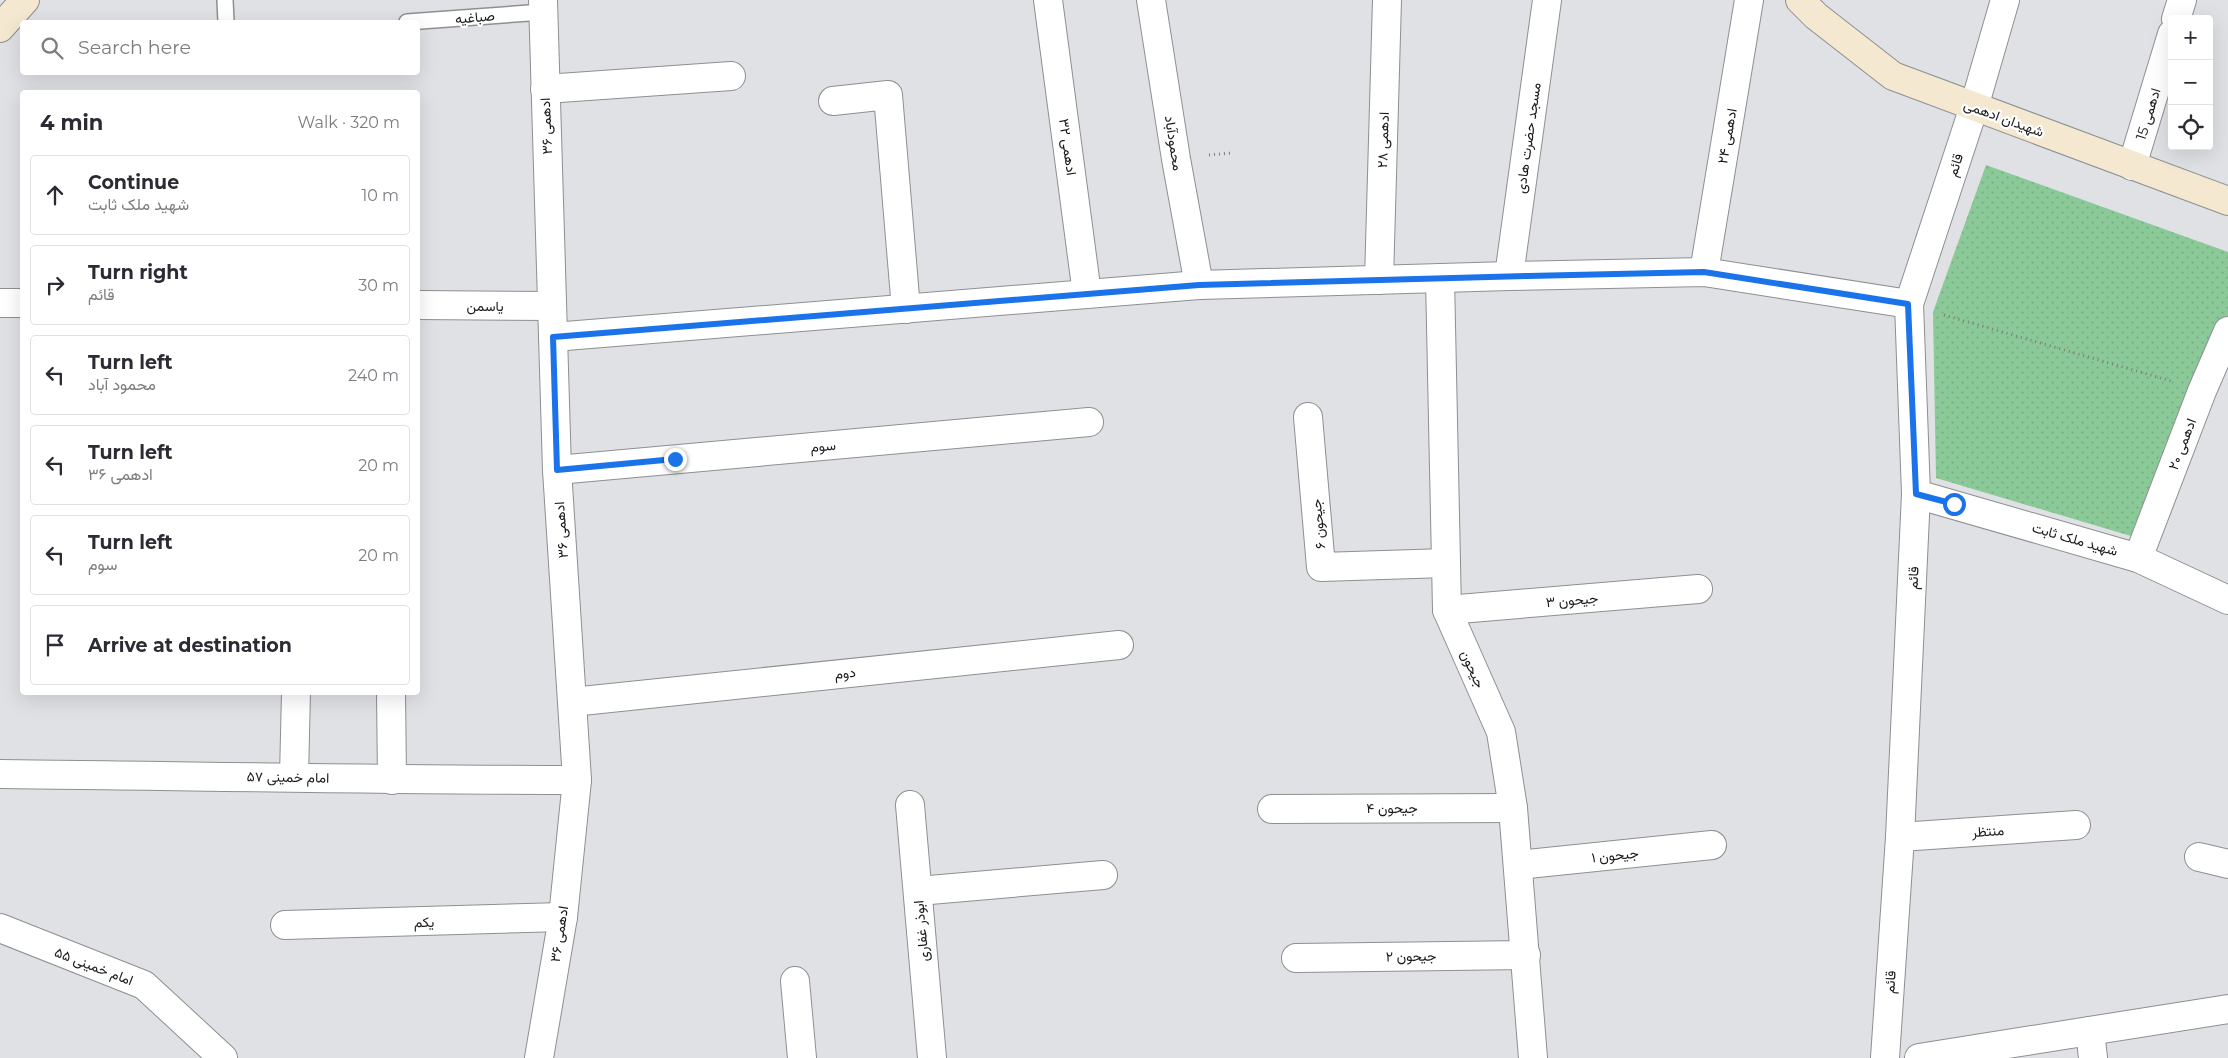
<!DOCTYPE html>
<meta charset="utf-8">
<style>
:root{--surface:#fff;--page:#f7f7f7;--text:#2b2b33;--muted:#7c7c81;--line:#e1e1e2}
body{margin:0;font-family:Montserrat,Vazirmatn,sans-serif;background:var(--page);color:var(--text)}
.controls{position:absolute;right:15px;top:15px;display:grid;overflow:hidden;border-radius:5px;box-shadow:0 5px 20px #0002}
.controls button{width:45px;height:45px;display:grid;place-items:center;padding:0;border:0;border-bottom:1px solid var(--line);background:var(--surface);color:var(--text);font:25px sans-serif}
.stop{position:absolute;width:15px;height:15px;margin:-11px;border:4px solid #1a73e8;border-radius:50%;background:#fff}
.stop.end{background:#1a73e8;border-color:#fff;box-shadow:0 1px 5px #0008}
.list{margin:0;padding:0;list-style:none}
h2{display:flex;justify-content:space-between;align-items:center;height:65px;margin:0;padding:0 20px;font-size:21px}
h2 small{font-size:16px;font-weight:400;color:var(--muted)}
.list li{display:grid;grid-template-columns:32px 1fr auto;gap:15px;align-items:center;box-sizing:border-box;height:80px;margin:0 10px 10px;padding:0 10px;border:1px solid var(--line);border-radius:5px}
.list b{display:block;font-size:19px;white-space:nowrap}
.list p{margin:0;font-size:16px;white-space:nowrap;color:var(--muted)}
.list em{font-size:16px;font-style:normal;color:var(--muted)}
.icon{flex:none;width:28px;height:28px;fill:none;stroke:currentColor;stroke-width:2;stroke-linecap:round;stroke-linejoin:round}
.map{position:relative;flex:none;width:2228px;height:1058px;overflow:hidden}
.search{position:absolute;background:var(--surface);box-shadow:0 5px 20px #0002;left:20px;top:20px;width:400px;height:55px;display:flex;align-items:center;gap:12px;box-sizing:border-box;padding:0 18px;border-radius:5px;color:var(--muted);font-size:19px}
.panel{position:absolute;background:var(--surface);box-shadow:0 5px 20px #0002;left:20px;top:90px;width:400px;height:605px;border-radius:5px}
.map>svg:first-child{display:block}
.grass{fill:url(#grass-dots)}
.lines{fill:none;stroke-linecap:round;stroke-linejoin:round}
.lane-casing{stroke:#8d8f92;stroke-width:18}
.street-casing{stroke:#8d8f92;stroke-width:30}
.secondary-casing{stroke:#8d8f92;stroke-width:30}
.path{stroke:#7c7d80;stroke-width:3;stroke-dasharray:1 4;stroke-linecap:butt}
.lane{stroke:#fff;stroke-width:15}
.street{stroke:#fff;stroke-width:28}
.secondary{stroke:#f4e8d0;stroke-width:28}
.route{stroke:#1a73e8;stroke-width:6}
.labels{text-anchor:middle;stroke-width:4.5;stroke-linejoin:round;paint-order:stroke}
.street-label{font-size:14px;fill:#18191a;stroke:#fff}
</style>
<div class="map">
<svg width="2228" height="1058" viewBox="0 0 2228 1058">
<defs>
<pattern id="grass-dots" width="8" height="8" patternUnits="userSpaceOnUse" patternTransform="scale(1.25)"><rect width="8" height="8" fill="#8bca98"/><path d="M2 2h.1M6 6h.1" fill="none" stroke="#77ad82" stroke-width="1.8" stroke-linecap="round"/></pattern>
</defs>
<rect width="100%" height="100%" fill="#dfe1e5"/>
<!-- grass -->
<polygon class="grass" points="1986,165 2228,252 2228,329 2141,539 1936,478 1933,312"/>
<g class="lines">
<defs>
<g id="lane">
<polyline points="225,0 226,22"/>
<polyline points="407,22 543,12"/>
</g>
<g id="street">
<polyline points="1048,0 1087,294"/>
<polyline points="1151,0 1176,159 1199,285"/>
<polyline points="2176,19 2182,0"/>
<polyline points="545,89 731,76"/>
<polyline points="833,101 888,95 906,309"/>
<polyline points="2132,166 2172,34"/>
<polyline points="1704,272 1749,0"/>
<polyline points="1509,276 1547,0"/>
<polyline points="1440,278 1447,610 1501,732 1513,808 1533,1058"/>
<polyline points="1379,280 1387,0"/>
<polyline points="0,303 22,303"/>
<polyline points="418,305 552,306"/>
<polyline points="553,337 1199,285 1509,276 1704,272 1909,304"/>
<polyline points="1308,417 1321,567 1446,563"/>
<polyline points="557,470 1089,422"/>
<polyline points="1916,494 2138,558 2228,600"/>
<polyline points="2138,558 2202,391 2228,331"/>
<polyline points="1447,610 1698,589"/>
<polyline points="391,692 392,780"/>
<polyline points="572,702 1119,645"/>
<path d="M0,774C192,776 385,780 577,780"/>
<polyline points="294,777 296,692"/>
<polyline points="910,805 932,1058"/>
<polyline points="1272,809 1513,808"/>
<polyline points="1900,837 2076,825"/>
<polyline points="2199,857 2228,864"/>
<polyline points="1518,865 1712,845"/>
<polyline points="918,891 1103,875"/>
<polyline points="285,925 563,917"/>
<polyline points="0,928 144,985 223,1058"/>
<polyline points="1296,958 1526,955"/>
<polyline points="795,981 802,1058"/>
<polyline points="2090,1031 2093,1058"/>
<polyline points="539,1058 563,917 577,780 557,470 543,0"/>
<polyline points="1885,1058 1900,837 1916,494 1909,304 1974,107 2005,0"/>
<polyline points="1919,1058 2228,1009"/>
</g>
<g id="secondary">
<polyline points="1800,0 1816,16 1893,76 2228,201"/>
<polyline points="0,28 25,0"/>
</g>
</defs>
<!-- lane casing -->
<use href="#lane" class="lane-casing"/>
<!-- street casing -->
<use href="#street" class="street-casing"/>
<!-- secondary casing -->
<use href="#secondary" class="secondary-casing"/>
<!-- path -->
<g class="path">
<polyline points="1209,155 1232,153"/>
<polyline points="1944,315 2171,381"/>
</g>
<!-- lane -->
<use href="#lane" class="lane"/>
<!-- street -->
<use href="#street" class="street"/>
<!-- secondary -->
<use href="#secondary" class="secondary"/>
</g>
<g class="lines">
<!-- route -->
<polyline class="route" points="675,459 557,470 553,337 1199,285 1528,276 1704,272 1908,304 1916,494 1954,504"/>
</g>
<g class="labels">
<!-- street labels -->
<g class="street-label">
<text transform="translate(475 17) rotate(-5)" y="5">صباغیه</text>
<text transform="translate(2148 114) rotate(-73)" y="5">ادهمی 15</text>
<text transform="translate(2004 118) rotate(20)" y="5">شهیدان ادهمی</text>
<text transform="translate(546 126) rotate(-92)" y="5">ادهمی ۳۶</text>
<text transform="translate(1727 136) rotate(-80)" y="5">ادهمی ۲۴</text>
<text transform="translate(1528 138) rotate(-82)" y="5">مسجد حضرت هادی</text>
<text transform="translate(1383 140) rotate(-88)" y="5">ادهمی ۲۸</text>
<text transform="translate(1174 143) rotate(81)" y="5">محمودآباد</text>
<text transform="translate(1068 147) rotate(82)" y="5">ادهمی ۳۲</text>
<text transform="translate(1955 165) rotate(-72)" y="5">قائم</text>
<text x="485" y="311">یاسمن</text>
<text transform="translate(2182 444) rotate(-69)" y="5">ادهمی ۲۰</text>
<text transform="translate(823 446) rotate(-5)" y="5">سوم</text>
<text transform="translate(1318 524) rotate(-95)" y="5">جیحون ۶</text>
<text transform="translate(561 530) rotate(-94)" y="5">ادهمی ۳۶</text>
<text transform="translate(2075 539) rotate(16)" y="5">شهید ملک ثابت</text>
<text transform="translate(1913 578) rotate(-87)" y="5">قائم</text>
<text transform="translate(1572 600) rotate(-5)" y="5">جیحون ۳</text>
<text transform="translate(1473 669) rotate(66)" y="5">جیحون</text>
<text transform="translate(845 673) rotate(-6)" y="5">دوم</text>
<text transform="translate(288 777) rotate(1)" y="5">امام خمینی ۵۷</text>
<text x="1392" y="813">جیحون ۴</text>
<text transform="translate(1988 831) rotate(-4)" y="5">منتظر</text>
<text transform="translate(1615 855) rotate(-6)" y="5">جیحون ۱</text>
<text transform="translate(424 922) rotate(-1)" y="5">یکم</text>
<text transform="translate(921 931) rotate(-95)" y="5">ابوذر غفاری</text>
<text transform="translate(559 934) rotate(-81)" y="5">ادهمی ۳۶</text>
<text transform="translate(1411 956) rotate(-1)" y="5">جیحون ۲</text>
<text transform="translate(94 966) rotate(21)" y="5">امام خمینی ۵۵</text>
<text transform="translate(1890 982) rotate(-86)" y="5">قائم</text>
</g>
</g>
</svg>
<div class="controls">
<button>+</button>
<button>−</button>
<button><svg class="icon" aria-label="locate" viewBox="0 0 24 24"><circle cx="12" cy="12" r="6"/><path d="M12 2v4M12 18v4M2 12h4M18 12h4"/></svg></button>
</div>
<div class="stop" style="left:1954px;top:504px"></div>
<div class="stop end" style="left:675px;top:459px"></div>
<div class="search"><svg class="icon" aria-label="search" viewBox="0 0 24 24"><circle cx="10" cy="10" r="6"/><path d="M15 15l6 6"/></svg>Search here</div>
<section class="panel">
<h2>4 min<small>Walk · 320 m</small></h2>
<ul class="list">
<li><svg class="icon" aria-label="ahead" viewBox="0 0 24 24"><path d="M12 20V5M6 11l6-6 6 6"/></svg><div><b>Continue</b><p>شهید ملک ثابت</p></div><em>10 m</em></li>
<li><svg class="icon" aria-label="right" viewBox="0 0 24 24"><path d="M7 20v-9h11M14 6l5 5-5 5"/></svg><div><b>Turn right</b><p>قائم</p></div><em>30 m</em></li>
<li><svg class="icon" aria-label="left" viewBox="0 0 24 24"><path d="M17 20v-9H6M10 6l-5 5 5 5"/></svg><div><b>Turn left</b><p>محمود آباد</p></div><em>240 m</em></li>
<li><svg class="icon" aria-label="left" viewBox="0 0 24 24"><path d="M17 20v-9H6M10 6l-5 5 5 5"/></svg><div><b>Turn left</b><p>ادهمی ۳۶</p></div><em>20 m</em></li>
<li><svg class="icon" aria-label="left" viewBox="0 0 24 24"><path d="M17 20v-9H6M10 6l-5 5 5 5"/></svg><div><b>Turn left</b><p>سوم</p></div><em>20 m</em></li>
<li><svg class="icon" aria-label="arrive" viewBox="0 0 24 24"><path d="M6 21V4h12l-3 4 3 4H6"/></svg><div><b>Arrive at destination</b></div></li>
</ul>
</section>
</div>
